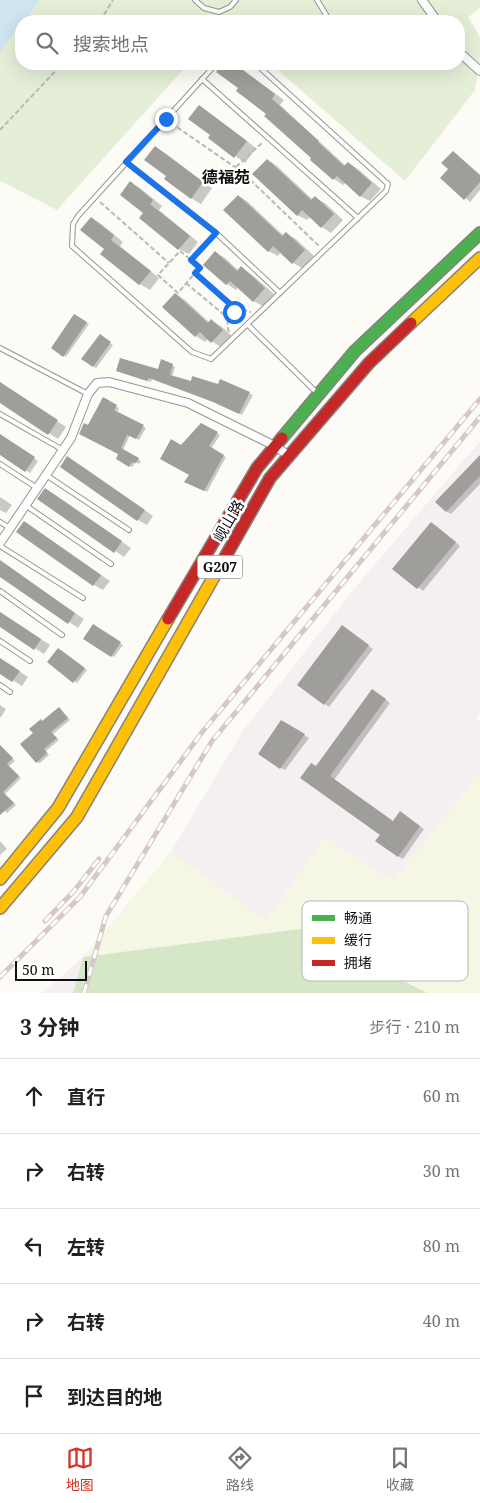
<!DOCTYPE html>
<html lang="zh">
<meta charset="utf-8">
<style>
:root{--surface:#fff;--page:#f2f2f2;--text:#202124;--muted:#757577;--line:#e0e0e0;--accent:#d93025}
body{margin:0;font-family:"Noto Serif","Noto Sans SC",serif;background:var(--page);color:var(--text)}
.scale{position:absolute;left:15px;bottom:12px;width:72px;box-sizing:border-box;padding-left:5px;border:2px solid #101010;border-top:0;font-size:14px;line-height:18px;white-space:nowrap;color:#101010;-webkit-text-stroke:4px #fff;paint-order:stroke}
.stop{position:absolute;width:15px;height:15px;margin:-11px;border:4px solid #1a73e8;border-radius:50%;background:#fff}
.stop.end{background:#1a73e8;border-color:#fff;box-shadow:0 1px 5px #0008}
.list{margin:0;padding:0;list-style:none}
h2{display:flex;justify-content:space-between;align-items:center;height:65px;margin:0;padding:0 20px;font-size:21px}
h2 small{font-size:16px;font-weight:400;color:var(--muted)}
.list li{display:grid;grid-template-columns:32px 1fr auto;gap:15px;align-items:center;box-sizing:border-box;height:75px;padding:0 20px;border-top:1px solid var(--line)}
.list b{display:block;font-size:19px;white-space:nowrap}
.list em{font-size:16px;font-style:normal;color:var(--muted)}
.icon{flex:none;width:28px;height:28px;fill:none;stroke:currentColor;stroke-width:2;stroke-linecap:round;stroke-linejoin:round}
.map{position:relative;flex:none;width:480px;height:993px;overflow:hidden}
.search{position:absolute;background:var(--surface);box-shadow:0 5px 20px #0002;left:15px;right:15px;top:15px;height:55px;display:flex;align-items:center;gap:12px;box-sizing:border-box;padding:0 18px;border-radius:20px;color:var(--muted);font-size:19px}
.sheet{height:440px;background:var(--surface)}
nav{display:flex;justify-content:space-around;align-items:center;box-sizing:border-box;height:70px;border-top:1px solid var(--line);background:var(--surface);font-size:14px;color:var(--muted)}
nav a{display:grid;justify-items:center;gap:2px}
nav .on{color:var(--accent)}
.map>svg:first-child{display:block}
.industrial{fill:#f4eff1}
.farmland{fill:#f6f6e4}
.green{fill:#e5efd8}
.forest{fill:#d6e7c7}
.water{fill:#cfe5f2}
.shadow{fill:#0003}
.building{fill:#a09e9b}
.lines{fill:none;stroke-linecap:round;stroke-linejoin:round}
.lane-casing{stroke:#969694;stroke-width:6}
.street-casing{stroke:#969694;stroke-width:10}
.fast-casing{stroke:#848381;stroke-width:14}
.slow-casing{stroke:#848381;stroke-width:14}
.jam-casing{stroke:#848381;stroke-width:14}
.path{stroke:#b9b9b8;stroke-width:2;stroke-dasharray:5 2.5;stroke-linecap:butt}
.lane{stroke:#fffefe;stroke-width:4}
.street{stroke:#fffefe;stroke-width:8}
.fast{stroke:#4caf50;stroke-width:11}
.slow{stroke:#ffc107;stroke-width:11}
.jam{stroke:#c62828;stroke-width:11}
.rail-casing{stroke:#d7c7c7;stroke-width:5}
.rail{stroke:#fff;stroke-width:3;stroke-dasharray:9;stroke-linecap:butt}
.route{stroke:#1a73e8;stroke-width:6}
.labels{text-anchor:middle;stroke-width:5;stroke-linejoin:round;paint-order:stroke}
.shield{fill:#fff;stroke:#585858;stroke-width:1}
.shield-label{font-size:14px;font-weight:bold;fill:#101010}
.street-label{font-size:15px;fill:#101010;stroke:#fff}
.neighbourhood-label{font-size:16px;font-weight:bold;fill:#101010;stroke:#fff}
.key{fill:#fff;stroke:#b7b7b7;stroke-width:1}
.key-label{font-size:14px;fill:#101010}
</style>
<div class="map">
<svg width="480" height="993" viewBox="0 0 480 993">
<rect width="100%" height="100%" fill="#fcfbf6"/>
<!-- industrial -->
<g class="industrial">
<polygon points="480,441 480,714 476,719 480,722 480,772 393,882 325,837 266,921 171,852 242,732 354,589"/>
<polygon points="83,957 73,993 43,993"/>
</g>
<!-- farmland -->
<polygon class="farmland" points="480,772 480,993 427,993 300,929 83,957 171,852 266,921 325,837 393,881"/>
<!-- green -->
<g class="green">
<polygon points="40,0 480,0 480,8 468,17 480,37 480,60 475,90 405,181 271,64 459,64 459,21 24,21"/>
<polygon points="21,24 21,64 188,64 57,210 0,181 0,52"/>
</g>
<!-- forest -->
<polygon class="forest" points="300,929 427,993 73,993 83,957"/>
<!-- water -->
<polygon class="water" points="0,0 40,0 24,21 21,21 21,24 0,52"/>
<!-- shadow -->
<g class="shadow">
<polygon points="224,64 236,65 284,100 280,105 346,166 348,163 358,169 381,189 370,201 360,196 346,182 343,185 334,179 311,159 313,158 268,114 240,88 218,72"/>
<polygon points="199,106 208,112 256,148 245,163 210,138 212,135"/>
<polygon points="155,147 165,153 212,188 201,204 191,198"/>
<polygon points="453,152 480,175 480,190 470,202 442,178 449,169"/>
<polygon points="268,160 277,166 313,200 315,198 325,203 343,220 331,233 322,227 311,216 307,220 297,215"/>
<polygon points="131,183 140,188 162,206 159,210 198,242 189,254 179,249 145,213"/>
<polygon points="239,196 248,202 284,236 286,234 296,239 314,256 302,268 293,263 281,252 278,256 268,251"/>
<polygon points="92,218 101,224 123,242 120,246 159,278 150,290 140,284 102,254 106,249"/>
<polygon points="215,252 225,258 239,271 241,268 251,274 274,294 263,306 253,301 238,287 236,290 227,284 204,264"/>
<polygon points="176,294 185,300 210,323 211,321 221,326 232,336 221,347 208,339 205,342 196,336 164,307"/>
<polygon points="75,315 89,324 66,357 52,348"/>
<polygon points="100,336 113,345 96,368 93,366"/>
<polygon points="172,365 175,367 172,377 192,382 219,385 221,381 253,395 242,415 218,403 152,379 151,382 120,372 158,370"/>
<polygon points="0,383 66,427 58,439 0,401"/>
<polygon points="103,399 119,408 117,412 146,428 139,440 130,435 123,450 141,461 139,464 136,462 132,467 118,458 119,454 88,427"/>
<polygon points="201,425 220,435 211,449 226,457 207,492 186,481 193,479 182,446"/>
<polygon points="0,435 38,461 30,473 0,453"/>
<polygon points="480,458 480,484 451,514 446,511"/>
<polygon points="77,463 153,516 147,525 138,520"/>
<polygon points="55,495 131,548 124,557 39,498"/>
<polygon points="0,497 12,505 6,513 0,510"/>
<polygon points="436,526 460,546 423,591 394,569"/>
<polygon points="33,528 110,581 103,590 94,585"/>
<polygon points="0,562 84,619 78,628 0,575"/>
<polygon points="0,612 50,645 44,654 0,626"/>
<polygon points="93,626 123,645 114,657 85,638"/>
<polygon points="347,630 373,649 329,707 325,704"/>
<polygon points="62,651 87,670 77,683 49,662"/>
<polygon points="0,659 28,677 22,686 0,672"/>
<polygon points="377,693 390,703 334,780 393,822 405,816 424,829 403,859 398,856 381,835 316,767"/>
<polygon points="0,705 6,709 1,717 0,717"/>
<polygon points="60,709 70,720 53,734 59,740 46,751 49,755 40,763 37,762 35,733 43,722"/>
<polygon points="281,722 309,738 285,770 281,768"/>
<polygon points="0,745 15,761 9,766 21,778 5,794 16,805 7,813 0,807"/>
<polygon points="0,841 7,849 0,855"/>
</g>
<!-- building -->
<g class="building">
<polygon points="222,64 235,64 275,94 272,99 319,141 318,142 344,166 348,162 372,183 360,197 337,176 333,180 310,160 311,158 264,116 266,114 236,91 238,88 216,72"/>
<polygon points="199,105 247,141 234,158 208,138 210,135 188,119"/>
<polygon points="155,146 203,182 191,199 164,179 166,176 144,160"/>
<polygon points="453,151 480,175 480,182 464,200 440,178 448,169 441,163"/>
<polygon points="267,159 311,200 315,196 334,214 321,228 302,210 297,216 252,174"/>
<polygon points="130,181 153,200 150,204 190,236 178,250 139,218 143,213 120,195"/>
<polygon points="238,195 282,236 286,232 305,250 292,264 273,246 268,252 223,210"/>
<polygon points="91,217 114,235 111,240 151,271 139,285 100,254 104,249 80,230"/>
<polygon points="215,251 237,271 241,266 265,288 253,302 230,281 226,285 203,265"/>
<polygon points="175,293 208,323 211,319 223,330 211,343 200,332 195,337 162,307"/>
<polygon points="74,314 87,322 63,357 51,348"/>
<polygon points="100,334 111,342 93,367 81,359"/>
<polygon points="120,358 158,369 161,359 173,364 170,375 191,381 192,376 218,384 220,379 250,392 239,414 213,402 149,378 147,381 116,371"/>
<polygon points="0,382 58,420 48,435 0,403"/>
<polygon points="103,397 117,405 114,410 144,425 136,439 127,435 121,448 139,458 136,463 132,462 129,467 116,459 118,454 79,434 84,423 88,425"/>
<polygon points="201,423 218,432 209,446 224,455 204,491 184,482 189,475 160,459 171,439 181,445"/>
<polygon points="0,434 35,457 25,472 0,455"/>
<polygon points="480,455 480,476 446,512 435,502"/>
<polygon points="67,456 145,510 137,521 60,467"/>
<polygon points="45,488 122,541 114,553 37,499"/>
<polygon points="24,521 101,575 93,586 16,532"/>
<polygon points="431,522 456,542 417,589 392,569"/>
<polygon points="0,560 75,613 68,624 0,577"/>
<polygon points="0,612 41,639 34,650 0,627"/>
<polygon points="93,624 121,642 111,657 83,639"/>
<polygon points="342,625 369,645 324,705 297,685"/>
<polygon points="58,648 85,668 73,683 47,662"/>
<polygon points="0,658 20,671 12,682 0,674"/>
<polygon points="372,689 386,699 330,776 393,821 400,811 420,826 398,857 375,841 380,835 300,778 311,763 316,766"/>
<polygon points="59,707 68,718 51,732 57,738 44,749 47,753 36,763 20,744 33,733 29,729 41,719 42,721"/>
<polygon points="281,720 305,734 280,769 258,754"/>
<polygon points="0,745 13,758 7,764 19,776 3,792 14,803 0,815"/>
</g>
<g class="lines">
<defs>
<g id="lane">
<polyline points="195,0 204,8 219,12 230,7 236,0"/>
<polyline points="317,0 330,21"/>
<polyline points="216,64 78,216 73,224 72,246 192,352 211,359 386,191 388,184 256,64"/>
<polyline points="202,79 358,218"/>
<polyline points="126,162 214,231 280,293"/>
<polyline points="248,325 317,393"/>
<polyline points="0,348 88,394"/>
<polyline points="0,414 63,450"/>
<polyline points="0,464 37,488"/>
<polyline points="46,475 129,530"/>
<polyline points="25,505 111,564"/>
<polyline points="0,522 10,528"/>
<polyline points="0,546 83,598"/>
<polyline points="0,591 62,635"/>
<polyline points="0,641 30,661"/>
<polyline points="0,685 10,692"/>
</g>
<g id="street">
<polyline points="422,0 437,21"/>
<polyline points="459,52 480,71"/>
<polyline points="0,543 71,438 88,394 97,383 109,382 188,403 275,446 289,456"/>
</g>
<polyline id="fast" points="282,438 355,351 480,233"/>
<g id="slow">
<polyline points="411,323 480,258"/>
<polyline points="0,879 58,808 168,619"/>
<polyline points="0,908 77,817 224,559"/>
</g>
<g id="jam">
<polyline points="224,559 270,478 369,363 411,323"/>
<polyline points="168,619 257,468 282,438"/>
</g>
</defs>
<!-- lane casing -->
<use href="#lane" class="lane-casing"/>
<!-- street casing -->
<use href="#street" class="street-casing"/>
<!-- fast casing -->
<use href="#fast" class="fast-casing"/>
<!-- slow casing -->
<use href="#slow" class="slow-casing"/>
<!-- jam casing -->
<use href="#jam" class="jam-casing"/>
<!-- path -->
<g class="path">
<polyline points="100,21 113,0"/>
<polyline points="171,123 242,172 319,246"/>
<polyline points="0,130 62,64"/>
<polyline points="236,167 263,142"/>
<polyline points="100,202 169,263"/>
<polyline points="191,260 200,267 178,293 158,275 180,251 191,260 213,237"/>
<polyline points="195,273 238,311"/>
<polyline points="186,283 229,319"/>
<path d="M229,332C223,317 237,306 251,312"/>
</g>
<!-- lane -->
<use href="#lane" class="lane"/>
<!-- street -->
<use href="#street" class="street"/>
<!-- fast -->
<use href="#fast" class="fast"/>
<!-- slow -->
<use href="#slow" class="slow"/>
<!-- jam -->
<use href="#jam" class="jam"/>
<defs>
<g id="rail">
<polyline points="45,921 74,891 99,859"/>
<polyline points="0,977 80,897 203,731 480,399"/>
<polyline points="84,993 106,916 212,741 480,417"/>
</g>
</defs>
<!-- rail casing -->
<use href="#rail" class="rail-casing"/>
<!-- rail -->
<use href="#rail" class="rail"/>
</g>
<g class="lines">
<!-- route -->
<polyline class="route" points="166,119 126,162 216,233 191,260 200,268 195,273 238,311 234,312"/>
</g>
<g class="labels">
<!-- shield labels -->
<rect class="shield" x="197.5" y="555.5" width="45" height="23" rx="4"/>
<g class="shield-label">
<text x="220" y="572">G207</text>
</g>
<!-- street labels -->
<g class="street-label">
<text transform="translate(229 521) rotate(-60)" y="5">岘山路</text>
</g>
<!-- neighbourhood labels -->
<g class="neighbourhood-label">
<text x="226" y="183">德福苑</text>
</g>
</g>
<!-- legend -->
<rect x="302" y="901" width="166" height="80" rx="8" class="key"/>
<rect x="312" y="915" width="23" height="6" fill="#4caf50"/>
<rect x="312" y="937" width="23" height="7" fill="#ffc107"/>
<rect x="312" y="960" width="23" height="6" fill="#c62828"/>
<g class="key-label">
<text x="344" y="923">畅通</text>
<text x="344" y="945">缓行</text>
<text x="344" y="968">拥堵</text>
</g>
</svg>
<div class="scale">50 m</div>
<div class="stop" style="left:234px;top:312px"></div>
<div class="stop end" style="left:166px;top:119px"></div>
<div class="search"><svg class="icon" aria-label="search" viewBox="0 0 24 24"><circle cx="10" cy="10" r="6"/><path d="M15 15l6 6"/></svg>搜索地点</div>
</div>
<section class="sheet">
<h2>3 分钟<small>步行 · 210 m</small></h2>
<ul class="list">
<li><svg class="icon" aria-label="ahead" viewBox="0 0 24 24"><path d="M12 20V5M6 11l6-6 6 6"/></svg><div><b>直行</b></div><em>60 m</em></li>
<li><svg class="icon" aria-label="right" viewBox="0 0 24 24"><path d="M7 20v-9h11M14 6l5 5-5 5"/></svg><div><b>右转</b></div><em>30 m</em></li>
<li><svg class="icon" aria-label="left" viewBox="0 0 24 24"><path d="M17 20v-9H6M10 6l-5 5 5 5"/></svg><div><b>左转</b></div><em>80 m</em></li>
<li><svg class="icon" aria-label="right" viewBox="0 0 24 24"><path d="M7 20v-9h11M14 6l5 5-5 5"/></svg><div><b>右转</b></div><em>40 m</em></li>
<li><svg class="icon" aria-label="arrive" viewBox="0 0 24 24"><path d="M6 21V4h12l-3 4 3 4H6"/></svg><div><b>到达目的地</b></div></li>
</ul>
</section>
<nav>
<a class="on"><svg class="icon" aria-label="map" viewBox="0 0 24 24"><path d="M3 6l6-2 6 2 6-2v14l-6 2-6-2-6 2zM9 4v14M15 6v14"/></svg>地图</a>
<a><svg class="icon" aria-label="directions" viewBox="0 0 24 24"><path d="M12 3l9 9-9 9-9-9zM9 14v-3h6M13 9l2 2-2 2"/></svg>路线</a>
<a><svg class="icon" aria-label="saved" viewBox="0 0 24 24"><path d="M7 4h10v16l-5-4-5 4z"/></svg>收藏</a>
</nav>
